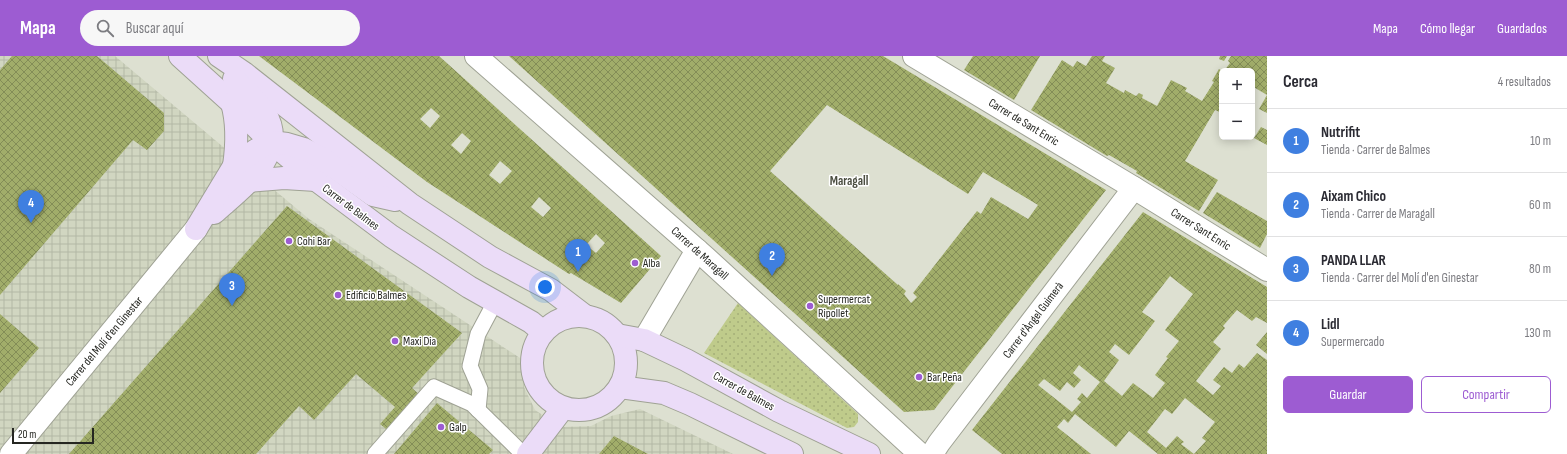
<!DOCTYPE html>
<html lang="es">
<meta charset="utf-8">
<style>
:root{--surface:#fff;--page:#f7f7f7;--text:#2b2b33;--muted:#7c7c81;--line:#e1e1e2;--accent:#9d5cd2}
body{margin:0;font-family:"Sofia Sans Condensed",sans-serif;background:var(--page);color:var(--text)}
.controls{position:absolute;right:12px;top:12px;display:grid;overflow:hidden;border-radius:6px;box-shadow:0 2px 10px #0003}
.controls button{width:36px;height:36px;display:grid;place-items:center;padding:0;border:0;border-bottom:1px solid var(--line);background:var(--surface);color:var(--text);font:20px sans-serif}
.scale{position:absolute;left:12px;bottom:10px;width:82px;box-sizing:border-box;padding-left:4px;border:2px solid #252621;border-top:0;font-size:11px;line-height:14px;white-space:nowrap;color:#252621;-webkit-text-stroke:3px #fff;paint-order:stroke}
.you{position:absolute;left:545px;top:231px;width:14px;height:14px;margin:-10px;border:3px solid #fff;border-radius:50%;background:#1a73e8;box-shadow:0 0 0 6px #1a73e833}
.badge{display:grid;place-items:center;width:26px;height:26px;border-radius:50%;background:var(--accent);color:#fff;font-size:13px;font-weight:700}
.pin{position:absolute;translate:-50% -33px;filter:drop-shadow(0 1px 2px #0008)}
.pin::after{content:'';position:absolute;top:21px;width:14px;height:12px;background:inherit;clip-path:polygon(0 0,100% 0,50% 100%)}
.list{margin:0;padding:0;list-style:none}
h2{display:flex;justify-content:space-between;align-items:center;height:52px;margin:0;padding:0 16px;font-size:17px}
h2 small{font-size:13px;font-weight:400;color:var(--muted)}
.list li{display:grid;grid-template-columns:26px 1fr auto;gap:12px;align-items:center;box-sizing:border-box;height:64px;padding:0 16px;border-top:1px solid var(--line)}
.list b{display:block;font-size:15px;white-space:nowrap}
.list p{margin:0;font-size:13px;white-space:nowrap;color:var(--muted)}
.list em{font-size:13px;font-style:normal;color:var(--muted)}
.actions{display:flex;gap:8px;padding:12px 16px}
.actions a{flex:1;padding:9px 0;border:1px solid var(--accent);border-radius:6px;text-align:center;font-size:14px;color:var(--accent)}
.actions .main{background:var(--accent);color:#fff}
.icon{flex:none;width:22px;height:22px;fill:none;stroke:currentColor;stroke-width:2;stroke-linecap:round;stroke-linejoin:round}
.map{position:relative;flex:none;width:1267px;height:398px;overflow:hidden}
header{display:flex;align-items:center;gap:24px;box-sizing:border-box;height:56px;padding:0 20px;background:var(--accent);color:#fff}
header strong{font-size:19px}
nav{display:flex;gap:22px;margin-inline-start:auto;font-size:14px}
.search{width:280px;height:36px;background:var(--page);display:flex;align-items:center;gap:10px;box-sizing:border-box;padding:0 14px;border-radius:22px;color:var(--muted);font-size:15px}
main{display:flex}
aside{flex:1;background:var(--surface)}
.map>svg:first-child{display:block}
.industrial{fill:url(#industrial-grid)}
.park{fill:url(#park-dots)}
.building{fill:url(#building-cross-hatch);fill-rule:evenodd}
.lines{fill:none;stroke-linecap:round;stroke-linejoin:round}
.lane-casing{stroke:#9fa294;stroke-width:17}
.street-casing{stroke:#9fa294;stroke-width:24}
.secondary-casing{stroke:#9fa294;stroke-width:24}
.lane{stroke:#fff;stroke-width:15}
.street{stroke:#fff;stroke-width:22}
.secondary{stroke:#ebdcf8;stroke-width:22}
.poi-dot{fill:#9d5cd2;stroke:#fff;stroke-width:1.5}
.labels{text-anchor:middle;stroke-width:3;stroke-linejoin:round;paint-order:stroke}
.street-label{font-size:12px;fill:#252621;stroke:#fff}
.poi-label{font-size:12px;fill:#252621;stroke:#fff;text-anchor:start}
.neighbourhood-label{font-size:13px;font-weight:bold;fill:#4b4e41;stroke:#fff}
</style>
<header>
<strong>Mapa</strong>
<div class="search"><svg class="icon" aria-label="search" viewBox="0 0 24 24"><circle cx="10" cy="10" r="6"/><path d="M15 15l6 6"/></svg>Buscar aquí</div>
<nav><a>Mapa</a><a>Cómo llegar</a><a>Guardados</a></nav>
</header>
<main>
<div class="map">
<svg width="1267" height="398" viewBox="0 0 1267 398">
<defs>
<pattern id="industrial-grid" width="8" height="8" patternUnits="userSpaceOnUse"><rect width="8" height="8" fill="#d1d6c1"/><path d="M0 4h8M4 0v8" fill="none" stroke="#b3b8a6"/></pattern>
<pattern id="park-dots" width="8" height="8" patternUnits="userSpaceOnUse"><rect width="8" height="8" fill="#bfcb8b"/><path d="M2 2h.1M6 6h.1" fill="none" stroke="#a4ae78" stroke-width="1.8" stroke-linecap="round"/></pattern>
<pattern id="building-cross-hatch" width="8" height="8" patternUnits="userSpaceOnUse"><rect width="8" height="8" fill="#a1ad6a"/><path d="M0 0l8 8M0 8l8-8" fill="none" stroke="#838d57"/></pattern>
</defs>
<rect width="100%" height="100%" fill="#dde0d1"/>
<!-- industrial -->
<polygon class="industrial" points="0,0 115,0 309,163 523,304 524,331 535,354 561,371 591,370 611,360 640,353 733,398 0,398"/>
<!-- park -->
<polygon class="park" points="738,247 858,358 858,366 854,371 847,372 704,297"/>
<!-- building -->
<g class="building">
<polygon points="12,0 97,0 164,57 164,75 147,94 133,84 0,239 0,14"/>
<path d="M259,0H439L661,200L621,247L571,217L569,218L427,126ZM431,52L440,60L430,72L420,63ZM462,77L471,85L461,98L451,89ZM500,105L512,115L500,128L489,119ZM539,141L551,152L543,161L531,151ZM596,178L605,187L596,197L586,189Z"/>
<path d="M509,0H883L1106,134L934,354L904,356ZM827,49L968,138L983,116L1038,149L1028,163L991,141L981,158L977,155L913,237L917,241L911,247L904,238L906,235L898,228V229L881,214L770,115Z"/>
<polygon points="973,0 1040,0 1014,44 964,14"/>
<polygon points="1092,0 1105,0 1102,5 1115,12 1106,27 1124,37 1125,34 1136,40 1139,37 1143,39 1142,42 1157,50 1171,24 1187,32 1185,35 1202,45 1214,26 1212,25 1219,13 1222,15 1222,57 1215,54 1185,105 1218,124 1199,155 1136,117 1137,115 1109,99 1107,100 1031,54 1062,4 1073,11 1077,5 1086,10"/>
<polygon points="1220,0 1227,0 1224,5 1219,3"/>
<polygon points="1231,0 1267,0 1267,57 1259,53 1267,39 1252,30 1252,15 1224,15 1230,7 1228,5"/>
<polygon points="1261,71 1267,74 1267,89 1254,82"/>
<polygon points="1217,136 1267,165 1267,178 1260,192 1203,157"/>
<polygon points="287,150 462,277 412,332 423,342 391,377 380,368 395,351 356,318 314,364 299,350 256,398 69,398"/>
<path d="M1143,156L1267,231V267L1256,261L1252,265L1237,254L1223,270L1225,272L1213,286L1221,293L1196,325L1213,339L1221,330L1213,324L1224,311L1232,317L1239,308L1244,312L1257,297L1267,304V398H1194L1206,385L1202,382L1215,366L1185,342L1172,358L1165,353L1147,376L1166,392L1177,380L1184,386L1181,388L1194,398H1158L1129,375L1116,391L1075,358L1068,367L1064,363L1057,371L1091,398H1002L972,374ZM1170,220L1193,238L1165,274L1179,285L1166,301L1168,302L1155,319L1165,327L1153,342L1133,327L1122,340L1104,325L1119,304L1109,296L1115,288L1129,299L1155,265L1142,256ZM1079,309L1100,326L1087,342L1082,337L1077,343L1081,346L1072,356L1038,329L1044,323L1060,335L1067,326L1074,332L1081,324L1073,317Z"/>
<polygon points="0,258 39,292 0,337"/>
<polygon points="1267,276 1267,298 1256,289"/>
<polygon points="437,347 493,394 489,398 394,398"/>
<polygon points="614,380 648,398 599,398"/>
</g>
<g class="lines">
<defs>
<g id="lane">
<polyline points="478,354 480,333 470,310 478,278 495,246"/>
<polyline points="375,398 434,331 472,348 523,398"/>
</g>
<g id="street">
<polyline points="476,0 705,201 920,398"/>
<polyline points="914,0 1134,132 1267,214"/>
<polyline points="644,284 697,194"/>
<polyline points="11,398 196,173"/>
<polyline points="932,398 939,387 1134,132"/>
</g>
<g id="secondary">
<polyline points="180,0 232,47 271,86 316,124 391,180 469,231 531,266 543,276"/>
<polyline points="219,0 244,17 410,148 490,201 551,234 585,260"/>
<path d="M232,47C238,68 237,89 234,110"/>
<polyline points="249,125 284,122 316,124"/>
<path d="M214,157C240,133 290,99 265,57C257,44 244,34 234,23"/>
<polyline points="196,173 234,110 256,94 271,86 287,88 304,93 320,101 373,139 395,144"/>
<circle cx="579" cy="307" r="47"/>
<polyline points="617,279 644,284 686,304 779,355 869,398"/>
<polyline points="620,331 664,337 690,348 792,398"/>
<polyline points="528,398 563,352"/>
</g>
</defs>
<!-- lane casing -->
<use href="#lane" class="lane-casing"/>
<!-- street casing -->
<use href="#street" class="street-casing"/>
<!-- secondary casing -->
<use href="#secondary" class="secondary-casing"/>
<!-- lane -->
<use href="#lane" class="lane"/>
<!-- street -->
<use href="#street" class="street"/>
<!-- secondary -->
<use href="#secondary" class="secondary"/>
</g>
<!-- markers -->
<g class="poi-dot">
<circle cx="289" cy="185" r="4"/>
<circle cx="635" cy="207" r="4"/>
<circle cx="338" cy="239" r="4"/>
<circle cx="810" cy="250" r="4"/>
<circle cx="395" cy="285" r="4"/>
<circle cx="919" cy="321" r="4"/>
<circle cx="441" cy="371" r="4"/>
</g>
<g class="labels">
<!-- street labels -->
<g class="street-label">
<text transform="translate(1024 66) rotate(31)" y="4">Carrer de Sant Enric</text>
<text transform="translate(351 151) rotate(37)" y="4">Carrer de Balmes</text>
<text transform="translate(1201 173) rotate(32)" y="4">Carrer Sant Enric</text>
<text transform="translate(700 197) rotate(42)" y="4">Carrer de Maragall</text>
<text transform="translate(1033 264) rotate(-53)" y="4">Carrer d'Àngel Guimerà</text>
<text transform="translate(104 285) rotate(-50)" y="4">Carrer del Molí d'en Ginestar</text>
<text transform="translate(744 335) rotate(29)" y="4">Carrer de Balmes</text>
</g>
<!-- poi labels -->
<g class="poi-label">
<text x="297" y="189">Cohi Bar</text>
<text x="643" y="211">Alba</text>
<text x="346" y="243">Edificio Balmes</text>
<text x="818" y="247">Supermercat<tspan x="818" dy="14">Ripollet</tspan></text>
<text x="403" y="289">Maxi Dia</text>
<text x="927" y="325">Bar Peña</text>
<text x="449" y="375">Galp</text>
</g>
<!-- neighbourhood labels -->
<g class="neighbourhood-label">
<text x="849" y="129">Maragall</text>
</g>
</g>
</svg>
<div class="controls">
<button>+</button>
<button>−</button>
</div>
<div class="scale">20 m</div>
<div class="you"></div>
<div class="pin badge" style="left:578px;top:216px;background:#3f7fe0">1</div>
<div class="pin badge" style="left:772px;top:220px;background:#3f7fe0">2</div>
<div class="pin badge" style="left:232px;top:250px;background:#3f7fe0">3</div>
<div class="pin badge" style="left:31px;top:167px;background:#3f7fe0">4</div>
</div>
<aside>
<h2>Cerca<small>4 resultados</small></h2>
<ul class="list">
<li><span class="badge" style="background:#3f7fe0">1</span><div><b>Nutrifit</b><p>Tienda · Carrer de Balmes</p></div><em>10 m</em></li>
<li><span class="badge" style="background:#3f7fe0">2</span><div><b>Aixam Chico</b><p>Tienda · Carrer de Maragall</p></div><em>60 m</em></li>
<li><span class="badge" style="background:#3f7fe0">3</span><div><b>PANDA LLAR</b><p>Tienda · Carrer del Molí d'en Ginestar</p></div><em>80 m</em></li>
<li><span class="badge" style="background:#3f7fe0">4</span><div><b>Lidl</b><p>Supermercado</p></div><em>130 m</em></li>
</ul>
<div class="actions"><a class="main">Guardar</a><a>Compartir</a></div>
</aside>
</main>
